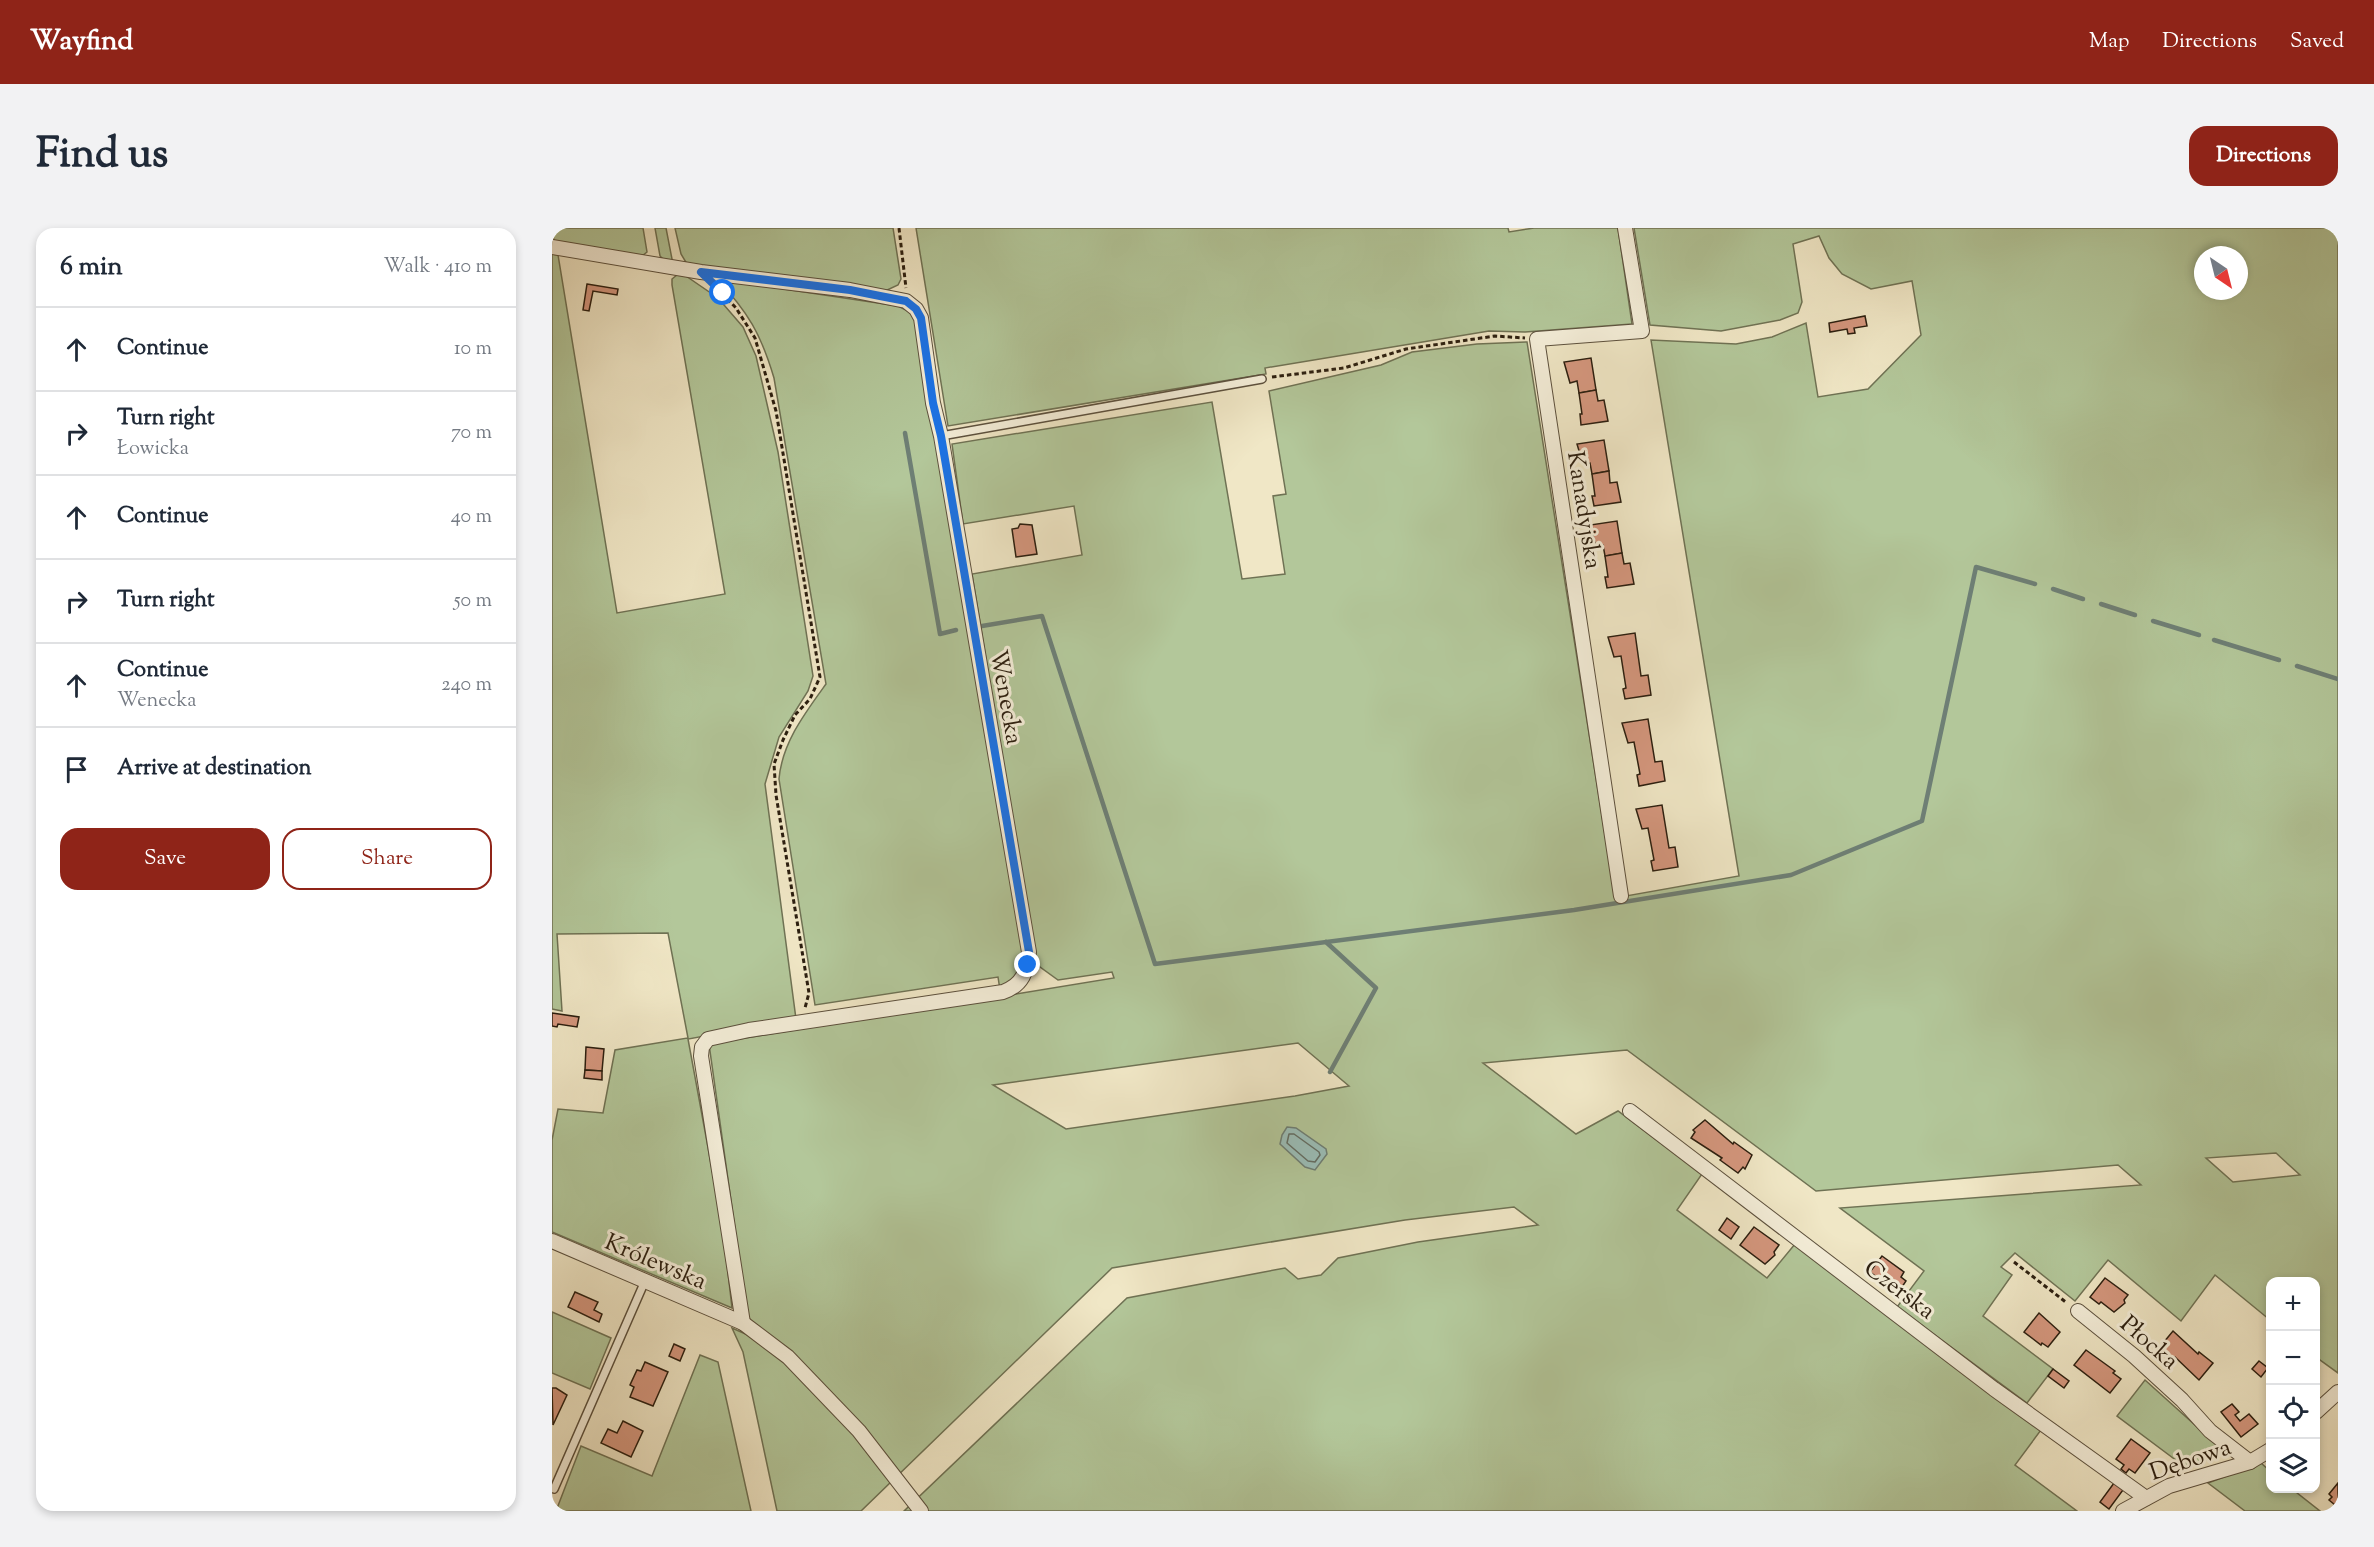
<!DOCTYPE html>
<meta charset="utf-8">
<style>
:root{--surface:#fff;--page:#f2f2f3;--text:#1f2937;--muted:#747a83;--line:#e0e1e3;--accent:#8f2418}
body{margin:0;font-family:"Sorts Mill Goudy",serif;background:var(--page);color:var(--text)}
.controls{position:absolute;right:18px;bottom:18px;display:grid;overflow:hidden;border-radius:12px;box-shadow:0 3px 9px #0003}
.controls button{width:54px;height:54px;display:grid;place-items:center;padding:0;border:0;border-bottom:2px solid var(--line);background:var(--surface);color:var(--text);font:30px sans-serif}
.compass{position:absolute;left:1642px;top:18px;width:54px;height:54px;border-radius:50%;background:var(--surface);box-shadow:0 3px 9px #0003;rotate:145deg}
.stop{position:absolute;width:18px;height:18px;margin:-14px;border:4px solid #1a73e8;border-radius:50%;background:#fff}
.stop.end{background:#1a73e8;border-color:#fff;box-shadow:0 2px 6px #0008}
.list{margin:0;padding:0;list-style:none}
h2{display:flex;justify-content:space-between;align-items:center;height:78px;margin:0;padding:0 24px;font-size:26px}
h2 small{font-size:20px;font-weight:400;color:var(--muted)}
.list li{display:grid;grid-template-columns:39px 1fr auto;gap:18px;align-items:center;box-sizing:border-box;height:84px;padding:0 24px;border-top:2px solid var(--line)}
.list b{display:block;font-size:22px;white-space:nowrap}
.list p{margin:0;font-size:20px;white-space:nowrap;color:var(--muted)}
.list em{font-size:20px;font-style:normal;color:var(--muted)}
.actions{display:flex;gap:12px;padding:18px 24px}
.actions a{flex:1;padding:14px 0;border:2px solid var(--accent);border-radius:18px;text-align:center;font-size:21px;color:var(--accent)}
.actions .main{background:var(--accent);color:#fff}
.icon{flex:none;width:33px;height:33px;fill:none;stroke:currentColor;stroke-width:2;stroke-linecap:round;stroke-linejoin:round}
.map{position:relative;flex:none;width:1786px;height:1283px;overflow:hidden;border-radius:18px}
header{display:flex;align-items:center;gap:36px;box-sizing:border-box;height:84px;padding:0 30px;background:var(--accent);color:#fff}
header strong{font-size:28px}
nav{display:flex;gap:33px;margin-inline-start:auto;font-size:21px}
.intro{display:flex;align-items:center;justify-content:space-between;box-sizing:border-box;height:144px;padding:0 36px}
h1{margin:0;font-size:42px}
.button{padding:15px 27px;border-radius:18px;background:var(--accent);color:#fff;font-size:21px;font-weight:700}
main{display:flex;gap:36px;padding:0 36px}
aside{flex:1;background:var(--surface);border-radius:18px;box-shadow:0 3px 9px #0003}
.map>svg:first-child{display:block}
.green{fill:#b3c79a;stroke:#6f7254;stroke-width:1.5;fill-rule:evenodd}
.water{fill:#9bbfb9;stroke:#6e7f75;stroke-width:1.5}
.lines{fill:none;stroke-linecap:round;stroke-linejoin:round}
.shore{stroke:#636e64;stroke-width:1.5}
.stream{stroke:#6e7f75;stroke-width:4.5}
.building{fill:#d5977e;stroke:#2b1e0f;stroke-width:1.5}
.service-casing{stroke:#5c503d;stroke-width:10}
.minor-casing{stroke:#5c503d;stroke-width:16}
.path{stroke:#2b1e0f;stroke-width:3;stroke-dasharray:4.5 3;stroke-linecap:butt}
.service{stroke:#f5efda;stroke-width:7}
.minor{stroke:#f5efda;stroke-width:14}
.route{stroke:#1a73e8;stroke-width:8}
.labels{text-anchor:middle;stroke-width:6;stroke-linejoin:round;paint-order:stroke}
.street-label{font-size:24px;fill:#2b1e0f;stroke:#f5efda}
</style>
<header>
<strong>Wayfind</strong>
<nav><a>Map</a><a>Directions</a><a>Saved</a></nav>
</header>
<div class="intro"><h1>Find us</h1><a class="button">Directions</a></div>
<main>
<aside>
<h2>6 min<small>Walk · 410 m</small></h2>
<ul class="list">
<li><svg class="icon" aria-label="ahead" viewBox="0 0 24 24"><path d="M12 20V5M6 11l6-6 6 6"/></svg><div><b>Continue</b></div><em>10 m</em></li>
<li><svg class="icon" aria-label="right" viewBox="0 0 24 24"><path d="M7 20v-9h11M14 6l5 5-5 5"/></svg><div><b>Turn right</b><p>Łowicka</p></div><em>70 m</em></li>
<li><svg class="icon" aria-label="ahead" viewBox="0 0 24 24"><path d="M12 20V5M6 11l6-6 6 6"/></svg><div><b>Continue</b></div><em>40 m</em></li>
<li><svg class="icon" aria-label="right" viewBox="0 0 24 24"><path d="M7 20v-9h11M14 6l5 5-5 5"/></svg><div><b>Turn right</b></div><em>50 m</em></li>
<li><svg class="icon" aria-label="ahead" viewBox="0 0 24 24"><path d="M12 20V5M6 11l6-6 6 6"/></svg><div><b>Continue</b><p>Wenecka</p></div><em>240 m</em></li>
<li><svg class="icon" aria-label="arrive" viewBox="0 0 24 24"><path d="M6 21V4h12l-3 4 3 4H6"/></svg><div><b>Arrive at destination</b></div></li>
</ul>
<div class="actions"><a class="main">Save</a><a>Share</a></div>
</aside>
<div class="map">
<svg width="1786" height="1283" viewBox="0 0 1786 1283">
<rect width="100%" height="100%" fill="#f0e7c6"/>
<filter id="stains"><feTurbulence type="fractalNoise" baseFrequency=".00333" numOctaves="4"/><feColorMatrix values="0 0 0 0 .2 0 0 0 0 .09 0 0 0 0 .02 0 0 0 .5 -.17"/></filter>
<radialGradient id="worn" r=".72"><stop offset=".6" stop-color="#630" stop-opacity="0"/><stop offset="1" stop-color="#630" stop-opacity=".3"/></radialGradient>
<!-- green -->
<g class="green">
<polygon points="0,0 91,0 95,24 90,28 2,13"/>
<polygon points="103,0 114,0 120,31 117,33 112,32 108,28"/>
<polygon points="123,0 341,0 349,51 346,57 331,64 135,36 129,26"/>
<polygon points="364,0 956,0 957,4 982,0 1066,0 1080,96 973,104 937,103 713,140 714,146 396,198"/>
<path d="M1082,0H1786V1145L1764,1129V1054H1718V1092L1663,1047L1629,1093L1556,1032L1523,1073L1463,1025L1449,1039L1460,1047L1431,1088L1501,1141L1475,1175L1345,1079L1372,1043L1288,980L1589,957L1566,937L1264,963L1075,822L931,835L1024,906L1066,883L1150,946L1125,982L1215,1050L1243,1016L1489,1202L1463,1237L1525,1283H352L575,1070L733,1040L746,1051L769,1047L786,1030L866,1014L986,997L962,979L853,992L560,1040L309,1283H225L191,1124L180,1100L198,1108L157,816L562,750L560,744L506,752L484,736L420,346L530,327L522,278L411,296L400,216L660,174L690,351L733,346L721,268L734,266L717,163L829,137L860,124L925,116L975,114L1063,670L1187,648L1099,112L1184,116L1220,109L1254,95L1266,169L1316,161L1369,107L1360,53L1319,61L1290,46L1277,30L1267,8L1241,16L1250,74L1246,85L1228,92L1169,103L1098,97ZM1651,27H1687V63H1651ZM746,815L797,858L743,868L514,901L441,857ZM1724,925L1748,947L1681,954L1654,930Z"/>
<polygon points="0,26 6,27 65,385 173,366 120,57 120,51 125,47 131,46 166,70 191,99 204,128 226,224 261,448 256,463 227,509 213,556 244,791 136,811 171,1001 180,1080 0,1004 0,912 6,881 51,885 63,822 136,810 116,705 5,706 10,783 0,781"/>
<path d="M165,51L346,78L358,84L365,93L473,731L469,746L448,762L446,749L263,777L227,551C230,515 253,485 274,456L222,150C209,106 196,84 165,51Z"/>
<polygon points="0,1084 59,1110 38,1161 0,1145"/>
<polygon points="148,1127 166,1134 199,1283 4,1283 29,1218 100,1248"/>
<polygon points="1593,1152 1674,1225 1633,1239 1565,1188"/>
<polygon points="1709,1235 1718,1243 1718,1260 1740,1261 1768,1283 1693,1283 1656,1255"/>
</g>
<!-- water -->
<polygon class="water" points="735,899 744,900 774,921 775,926 763,942 753,939 728,916 730,907"/>
<g class="lines">
<!-- shore -->
<polygon class="shore" points="737,906 742,906 767,924 768,927 763,934 756,933 735,915"/>
<!-- stream -->
<g class="stream">
<polyline points="353,205 388,406 404,402"/>
<polyline points="1501,361 1531,371"/>
<polyline points="1549,376 1583,387"/>
<polyline points="1601,393 1647,407"/>
<polyline points="424,399 490,388 603,736 1022,682 1239,647 1370,593 1424,339 1483,356"/>
<polyline points="1662,412 1727,432"/>
<polyline points="1745,438 1786,451"/>
<polyline points="774,714 824,760 778,844"/>
</g>
</g>
<!-- building -->
<g class="building">
<polygon points="35,56 66,61 65,67 41,63 37,83 31,82"/>
<polygon points="1313,88 1315,98 1302,100 1303,105 1296,106 1295,101 1278,104 1277,95"/>
<polygon points="1039,130 1044,162 1027,165 1025,153 1018,155 1012,134"/>
<polygon points="1044,162 1046,173 1052,172 1056,193 1029,197 1028,186 1030,186 1027,165"/>
<polygon points="1052,212 1057,243 1040,246 1038,235 1031,236 1025,216"/>
<polygon points="1057,243 1058,255 1065,254 1069,274 1042,278 1040,268 1043,268 1040,246"/>
<polygon points="1065,293 1070,325 1053,328 1051,317 1044,318 1038,297"/>
<polygon points="468,296 480,297 485,326 464,329 460,301 466,300"/>
<polygon points="1070,325 1072,336 1078,335 1082,356 1055,360 1053,349 1056,349 1053,328"/>
<polygon points="1083,405 1089,448 1096,447 1099,467 1073,471 1071,461 1074,460 1069,428 1062,429 1056,409"/>
<polygon points="1096,491 1103,534 1110,533 1113,553 1087,558 1085,547 1088,546 1082,514 1076,515 1070,495"/>
<polygon points="1110,577 1117,620 1123,619 1126,639 1101,643 1099,633 1102,632 1096,600 1090,601 1084,581"/>
<polygon points="0,785 27,789 25,799 6,796 5,799 0,798"/>
<polygon points="34,819 52,821 50,843 33,842"/>
<polygon points="33,842 50,843 50,852 32,850"/>
<polygon points="1153,892 1181,916 1182,914 1200,927 1193,941 1191,939 1186,945 1168,932 1170,930 1139,910 1143,904 1141,902"/>
<polygon points="1175,990 1187,999 1179,1011 1167,1002"/>
<polygon points="1202,999 1227,1017 1222,1024 1223,1027 1213,1036 1188,1017"/>
<polygon points="1330,1028 1352,1044 1349,1049 1354,1053 1346,1065 1318,1044"/>
<polygon points="1553,1050 1576,1067 1572,1072 1573,1075 1562,1084 1549,1074 1547,1076 1538,1069"/>
<polygon points="23,1064 46,1074 42,1082 50,1086 47,1094 16,1079"/>
<polygon points="1487,1085 1508,1104 1496,1119 1490,1115 1489,1117 1472,1104"/>
<polygon points="1621,1103 1646,1126 1647,1124 1661,1135 1647,1152 1623,1129 1621,1131 1607,1120"/>
<polygon points="122,1116 133,1121 128,1133 117,1128"/>
<polygon points="1534,1122 1563,1143 1561,1145 1569,1151 1558,1165 1522,1137"/>
<polygon points="1707,1133 1716,1140 1709,1149 1700,1141"/>
<polygon points="93,1134 116,1144 101,1178 78,1169 82,1159 78,1157 85,1142 89,1143"/>
<polygon points="1501,1141 1517,1153 1512,1160 1496,1148"/>
<polygon points="0,1160 4,1160 15,1167 1,1197"/>
<polygon points="1680,1176 1687,1184 1683,1187 1688,1193 1697,1186 1706,1196 1689,1209 1669,1184"/>
<polygon points="71,1193 91,1203 79,1229 49,1215 56,1201 65,1205"/>
<polygon points="1579,1211 1598,1225 1583,1245 1577,1241 1574,1245 1569,1241 1572,1237 1564,1231"/>
<polygon points="1562,1255 1571,1262 1557,1281 1548,1274"/>
<polygon points="1786,1255 1786,1273 1783,1277 1777,1272 1780,1269 1777,1266"/>
</g>
<g class="lines">
<defs>
<g id="service">
<polyline points="389,208 710,151"/>
<polyline points="2,1261 93,1053"/>
</g>
<g id="minor">
<path d="M0,19L149,44L298,62L354,73L364,81L369,90L381,175L389,208L477,724C475,743 471,757 451,764L197,802L156,811L150,819L149,828L191,1095"/>
<polyline points="1069,668 985,111 1090,103 1073,0"/>
<polyline points="1078,883 1442,1161 1594,1270"/>
<polyline points="0,1013 191,1095 236,1129 307,1203 369,1283"/>
<polyline points="1526,1083 1582,1128 1630,1172 1658,1203 1698,1234"/>
<polyline points="1764,1184 1786,1164"/>
<polyline points="1571,1283 1617,1258 1698,1234 1718,1222"/>
</g>
</defs>
<!-- service casing -->
<use href="#service" class="service-casing"/>
<!-- minor casing -->
<use href="#minor" class="minor-casing"/>
<!-- path -->
<g class="path">
<polyline points="347,0 354,60"/>
<polyline points="165,60 184,80 203,110 224,183 268,449 258,471 243,487 231,512 222,536 224,567 257,765 253,780"/>
<polyline points="720,149 792,140 854,121 943,108 973,110"/>
<polyline points="1462,1034 1515,1075"/>
</g>
<!-- service -->
<use href="#service" class="service"/>
<!-- minor -->
<use href="#minor" class="minor"/>
</g>
<g class="lines">
<!-- route -->
<polyline class="route" points="171,65 149,44 298,62 328,68 354,73 364,81 369,90 381,175 389,208 477,724 476,737"/>
</g>
<g class="labels">
<!-- street labels -->
<g class="street-label">
<text transform="translate(1033 282) rotate(81)" y="8">Kanadyjska</text>
<text transform="translate(455 469) rotate(80)" y="8">Wenecka</text>
<text transform="translate(104 1033) rotate(23)" y="8">Królewska</text>
<text transform="translate(1348 1061) rotate(37)" y="8">Czerska</text>
<text transform="translate(1598 1114) rotate(41)" y="8">Płocka</text>
<text transform="translate(1638 1231) rotate(-19)" y="8">Dębowa</text>
</g>
</g>
<rect width="100%" height="100%" filter="url(#stains)"/>
<rect width="100%" height="100%" fill="url(#worn)"/>
</svg>
<div class="controls">
<button>+</button>
<button>−</button>
<button><svg class="icon" aria-label="locate" viewBox="0 0 24 24"><circle cx="12" cy="12" r="6"/><path d="M12 2v4M12 18v4M2 12h4M18 12h4"/></svg></button>
<button><svg class="icon" aria-label="layers" viewBox="0 0 24 24"><path d="M12 4l9 5-9 5-9-5zM3 14l9 5 9-5"/></svg></button>
</div>
<svg class="compass" viewBox="-18 -18 36 36"><path d="M0-13l5 13h-10z" fill="#e53935"/><path d="M0 13l5-13h-10z" fill="#747a83"/></svg>
<div class="stop" style="left:171px;top:65px"></div>
<div class="stop end" style="left:476px;top:737px"></div>
</div>
</main>
